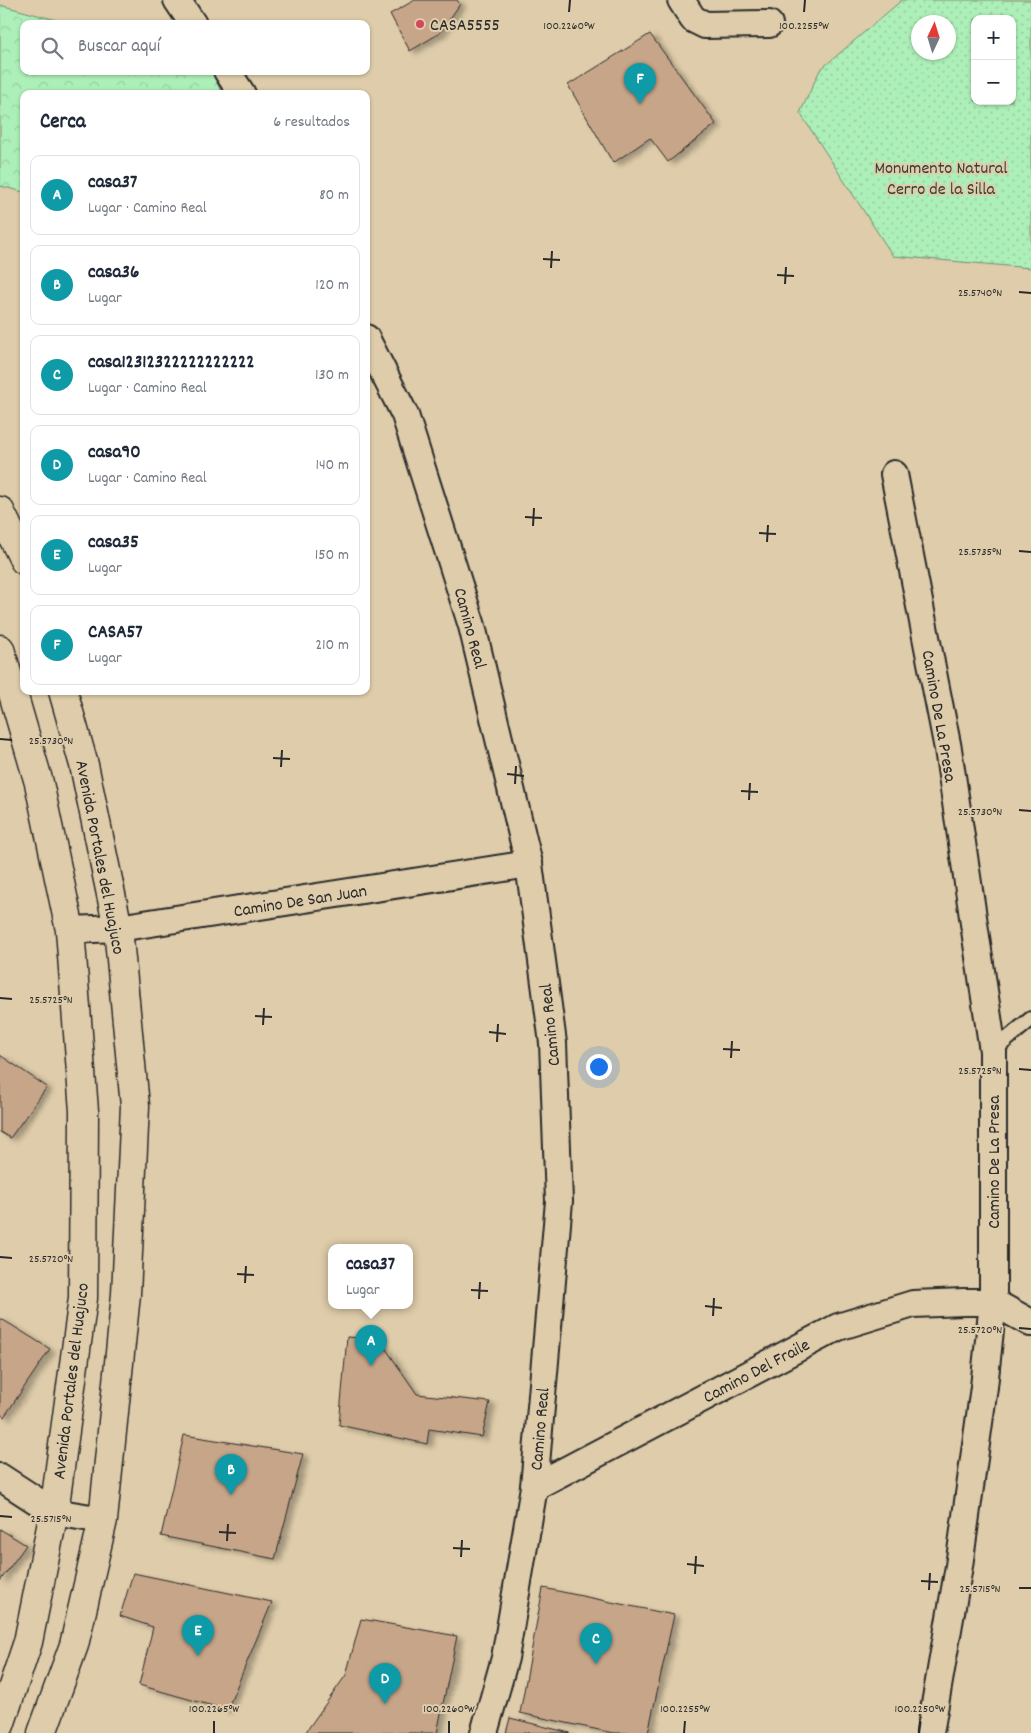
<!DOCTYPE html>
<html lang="es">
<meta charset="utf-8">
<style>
:root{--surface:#fff;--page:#f6f6f7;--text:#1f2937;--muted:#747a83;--line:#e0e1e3;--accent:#0f766e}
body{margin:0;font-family:Dekko,sans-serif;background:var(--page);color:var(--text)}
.controls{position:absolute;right:15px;top:15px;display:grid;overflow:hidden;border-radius:10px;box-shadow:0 1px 4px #0004}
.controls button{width:45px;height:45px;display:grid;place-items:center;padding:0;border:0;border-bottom:1px solid var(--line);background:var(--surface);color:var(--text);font:25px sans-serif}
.compass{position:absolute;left:911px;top:15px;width:45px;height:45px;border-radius:50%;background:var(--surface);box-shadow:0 1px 4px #0004;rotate:4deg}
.you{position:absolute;left:598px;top:1066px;width:18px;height:18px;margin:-12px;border:4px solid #fff;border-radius:50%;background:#1a73e8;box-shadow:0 0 0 8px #1a73e833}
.badge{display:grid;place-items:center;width:32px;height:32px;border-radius:50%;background:var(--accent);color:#fff;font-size:16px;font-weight:700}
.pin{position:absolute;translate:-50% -41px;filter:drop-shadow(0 1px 2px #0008)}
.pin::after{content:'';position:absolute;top:26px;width:18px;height:15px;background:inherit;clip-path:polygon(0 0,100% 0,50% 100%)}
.popup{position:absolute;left:328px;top:1244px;width:85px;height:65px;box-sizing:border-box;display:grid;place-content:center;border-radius:10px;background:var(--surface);filter:drop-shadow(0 1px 4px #0005);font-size:16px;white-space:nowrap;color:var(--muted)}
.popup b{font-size:19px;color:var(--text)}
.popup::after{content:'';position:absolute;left:50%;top:100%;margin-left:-10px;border:10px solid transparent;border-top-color:var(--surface)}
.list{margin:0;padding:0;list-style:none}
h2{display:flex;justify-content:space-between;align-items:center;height:65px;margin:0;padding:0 20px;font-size:21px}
h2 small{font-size:16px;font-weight:400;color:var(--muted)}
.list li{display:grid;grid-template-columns:32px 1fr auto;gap:15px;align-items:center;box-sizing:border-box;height:80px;margin:0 10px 10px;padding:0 10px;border:1px solid var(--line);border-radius:10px}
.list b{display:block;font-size:19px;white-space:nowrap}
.list p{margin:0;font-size:16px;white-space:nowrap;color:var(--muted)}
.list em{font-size:16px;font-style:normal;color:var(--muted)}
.icon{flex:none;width:28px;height:28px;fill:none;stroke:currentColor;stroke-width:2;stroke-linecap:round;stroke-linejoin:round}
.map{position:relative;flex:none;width:1031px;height:1733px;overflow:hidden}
.search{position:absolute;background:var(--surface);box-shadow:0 1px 4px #0004;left:20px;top:20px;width:350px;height:55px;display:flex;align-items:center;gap:12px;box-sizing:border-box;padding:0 18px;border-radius:10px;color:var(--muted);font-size:19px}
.panel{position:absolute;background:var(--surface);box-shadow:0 1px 4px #0004;left:20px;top:90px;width:350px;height:605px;border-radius:10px}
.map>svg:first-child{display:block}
.grass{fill:url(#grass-dots);stroke:#6c8d72;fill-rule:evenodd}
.park{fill:url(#park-crowns);stroke:#6c8d72}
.building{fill:#c7a589;stroke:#2b2b2b;filter:url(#shadow)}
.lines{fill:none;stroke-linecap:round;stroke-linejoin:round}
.lane-casing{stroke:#2b2b2b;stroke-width:18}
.street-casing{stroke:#2b2b2b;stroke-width:30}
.secondary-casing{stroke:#2b2b2b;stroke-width:31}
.lane{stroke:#deccaa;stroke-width:14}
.street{stroke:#deccaa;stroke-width:26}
.secondary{stroke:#deccaa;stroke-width:28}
.ticks{fill:none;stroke:#2b2b2b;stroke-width:2}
.poi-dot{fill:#d1495b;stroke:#deccaa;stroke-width:2}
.labels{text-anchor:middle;stroke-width:4;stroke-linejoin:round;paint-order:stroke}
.poi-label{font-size:18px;fill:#2b2b2b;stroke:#deccaa;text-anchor:start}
.park-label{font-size:18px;fill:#383f39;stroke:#deccaa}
.street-label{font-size:18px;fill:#2b2b2b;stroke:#deccaa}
.ticks-label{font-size:12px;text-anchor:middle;fill:#2b2b2b;stroke:#deccaa;stroke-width:4;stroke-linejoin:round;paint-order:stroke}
</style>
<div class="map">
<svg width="1031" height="1733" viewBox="0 0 1031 1733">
<defs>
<pattern id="grass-dots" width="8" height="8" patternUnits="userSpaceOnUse" patternTransform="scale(1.25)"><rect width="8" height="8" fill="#adefb8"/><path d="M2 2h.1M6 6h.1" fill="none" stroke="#95cd9e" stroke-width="1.8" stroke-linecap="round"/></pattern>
<pattern id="park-crowns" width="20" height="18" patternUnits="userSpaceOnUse" patternTransform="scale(1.25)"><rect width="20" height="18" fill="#adefb8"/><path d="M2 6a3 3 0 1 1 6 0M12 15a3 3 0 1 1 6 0" fill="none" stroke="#95cd9e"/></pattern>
<filter id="shadow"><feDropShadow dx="5.5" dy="3" stdDeviation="2.5" flood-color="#0004"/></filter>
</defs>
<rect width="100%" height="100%" fill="#deccaa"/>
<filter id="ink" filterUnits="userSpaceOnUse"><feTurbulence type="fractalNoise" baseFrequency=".02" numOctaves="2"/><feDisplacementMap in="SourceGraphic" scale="10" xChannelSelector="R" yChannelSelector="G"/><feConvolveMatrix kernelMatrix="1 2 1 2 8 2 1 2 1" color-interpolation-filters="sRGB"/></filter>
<g filter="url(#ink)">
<!-- grass -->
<path class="grass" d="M902,0H1031V268L893,256L800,113L820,70ZM975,19H1012V101H975ZM918,22H948V52H918Z"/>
<!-- park -->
<polygon class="park" points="0,5 71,24 24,24 24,71 212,71 222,94 24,94 24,192 0,186"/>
<!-- building -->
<g class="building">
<polygon points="415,0 457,0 460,4 440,33 410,51 390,14"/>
<polygon points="650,34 716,124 668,162 650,138 613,163 568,85"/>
<polygon points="0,1055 47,1087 10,1138 0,1132"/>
<polygon points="0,1318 50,1349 4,1417 0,1413"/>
<polygon points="347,1337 379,1339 417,1394 490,1402 482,1437 429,1429 427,1444 339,1425"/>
<polygon points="184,1435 303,1454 275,1559 161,1536"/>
<polygon points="0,1529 26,1545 0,1581"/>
<polygon points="133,1573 272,1602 227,1710 139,1685 153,1627 120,1616"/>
<polygon points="543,1588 674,1615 648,1733 613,1733 520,1713"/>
<polygon points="361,1619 457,1636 437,1733 305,1733 346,1675"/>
<polygon points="510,1718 570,1733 506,1733"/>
</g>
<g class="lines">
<defs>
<polyline id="lane" points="993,1051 1031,1019"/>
<g id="street">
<polyline points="177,0 193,24"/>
<polyline points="681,0 693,19 705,25 769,24"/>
<polyline points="227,71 242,94"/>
<polyline points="366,338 405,415 472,626 529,864 553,1043 559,1201 534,1487 505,1658 484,1733"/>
<polyline points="894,474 948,749 993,1051 993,1302 984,1387 959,1566 930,1733"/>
<polyline points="70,930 118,928 529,864"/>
<polyline points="0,1477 54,1512 103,1520"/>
<polyline points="534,1487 838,1327 913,1304 964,1302 993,1302 1031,1323"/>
</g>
<g id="secondary">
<polyline points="0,511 24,560"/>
<polyline points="0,649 39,783 70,930 84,1111 83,1298 54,1512 28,1642 0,1725"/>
<polyline points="42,1733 74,1645 103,1520 126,1294 135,1106 118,928 84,765 63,691"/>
</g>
</defs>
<!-- lane casing -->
<use href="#lane" class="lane-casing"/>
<!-- street casing -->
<use href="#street" class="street-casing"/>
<!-- secondary casing -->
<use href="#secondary" class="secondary-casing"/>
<!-- lane -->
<use href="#lane" class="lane"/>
<!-- street -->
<use href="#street" class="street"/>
<!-- secondary -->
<use href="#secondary" class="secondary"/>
</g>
</g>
<!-- ticks -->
<path class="ticks" d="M569,12L570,0M804,12L805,0M543,259L560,260M551,268L552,251M777,275L794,276M785,284L786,267M1019,292L1031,293M525,517L542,518M533,526L534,508M759,533L776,534M767,542L768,525M1019,551L1031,552M0,739L12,740M273,758L290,759M281,767L282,750M507,774L524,776M515,784L516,766M741,791L758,792M749,800L750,783M1019,810L1031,811M0,998L12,999M255,1016L272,1017M263,1025L264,1008M489,1032L506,1034M497,1042L498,1024M723,1049L740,1050M731,1058L732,1041M1019,1069L1031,1070M0,1257L12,1258M237,1274L254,1275M245,1283L246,1266M471,1290L488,1291M479,1299L480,1282M705,1306L722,1308M713,1316L714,1298M1019,1328L1031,1329M0,1516L12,1517M219,1532L236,1533M227,1541L228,1524M453,1548L470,1549M461,1557L462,1540M687,1564L704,1566M695,1574L696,1556M921,1581L938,1582M1019,1588H1031M929,1590L930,1573M214,1733V1721M449,1733V1721M684,1733L685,1721M919,1733L920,1721"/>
<!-- markers -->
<circle class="poi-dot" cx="420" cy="24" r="5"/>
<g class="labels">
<!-- poi labels -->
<g class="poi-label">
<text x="430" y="30">CASA5555</text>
</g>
<!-- park labels -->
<g class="park-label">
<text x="941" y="173">Monumento Natural<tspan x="941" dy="21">Cerro de la Silla</tspan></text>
</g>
<!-- street labels -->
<g class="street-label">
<text transform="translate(471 628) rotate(75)" y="6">Camino Real</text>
<text transform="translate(940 716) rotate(80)" y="6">Camino De La Presa</text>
<text transform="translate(101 857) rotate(79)" y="6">Avenida Portales del Huajuco</text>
<text transform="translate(300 900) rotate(-9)" y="6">Camino De San Juan</text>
<text transform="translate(549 1025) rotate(-96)" y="6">Camino Real</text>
<text transform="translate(993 1162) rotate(-90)" y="6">Camino De La Presa</text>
<text transform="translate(756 1370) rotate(-28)" y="6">Camino Del Fraile</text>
<text transform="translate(70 1381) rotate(-83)" y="6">Avenida Portales del Huajuco</text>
<text transform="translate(539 1429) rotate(-85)" y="6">Camino Real</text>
</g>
</g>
<g class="ticks-label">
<text x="569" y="29">100.2260°W</text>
<text x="804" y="29">100.2255°W</text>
<text x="980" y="296">25.5740°N</text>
<text x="980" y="555">25.5735°N</text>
<text x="51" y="744">25.5730°N</text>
<text x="980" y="815">25.5730°N</text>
<text x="51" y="1003">25.5725°N</text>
<text x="980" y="1074">25.5725°N</text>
<text x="51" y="1262">25.5720°N</text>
<text x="980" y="1333">25.5720°N</text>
<text x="51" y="1522">25.5715°N</text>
<text x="980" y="1592">25.5715°N</text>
<text x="214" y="1712">100.2265°W</text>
<text x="449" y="1712">100.2260°W</text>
<text x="685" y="1712">100.2255°W</text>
<text x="920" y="1712">100.2250°W</text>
</g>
</svg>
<div class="controls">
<button>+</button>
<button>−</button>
</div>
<svg class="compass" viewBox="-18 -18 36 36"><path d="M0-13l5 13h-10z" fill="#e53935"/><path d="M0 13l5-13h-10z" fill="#747a83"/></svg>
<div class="you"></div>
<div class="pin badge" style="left:371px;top:1366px;background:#0f9aa8">A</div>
<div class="popup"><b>casa37</b>Lugar</div>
<div class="pin badge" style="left:231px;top:1495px;background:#0f9aa8">B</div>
<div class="pin badge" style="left:596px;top:1664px;background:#0f9aa8">C</div>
<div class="pin badge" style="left:385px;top:1704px;background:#0f9aa8">D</div>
<div class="pin badge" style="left:198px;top:1656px;background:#0f9aa8">E</div>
<div class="pin badge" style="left:640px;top:104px;background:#0f9aa8">F</div>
<div class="search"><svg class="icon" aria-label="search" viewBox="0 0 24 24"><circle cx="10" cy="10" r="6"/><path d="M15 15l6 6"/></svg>Buscar aquí</div>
<section class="panel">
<h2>Cerca<small>6 resultados</small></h2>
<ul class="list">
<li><span class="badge" style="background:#0f9aa8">A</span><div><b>casa37</b><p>Lugar · Camino Real</p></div><em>80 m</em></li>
<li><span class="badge" style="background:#0f9aa8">B</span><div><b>casa36</b><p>Lugar</p></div><em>120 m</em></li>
<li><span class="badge" style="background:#0f9aa8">C</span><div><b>casa12312322222222222</b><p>Lugar · Camino Real</p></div><em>130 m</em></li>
<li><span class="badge" style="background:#0f9aa8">D</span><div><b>casa90</b><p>Lugar · Camino Real</p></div><em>140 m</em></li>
<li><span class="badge" style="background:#0f9aa8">E</span><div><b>casa35</b><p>Lugar</p></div><em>150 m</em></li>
<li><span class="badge" style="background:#0f9aa8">F</span><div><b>CASA57</b><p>Lugar</p></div><em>210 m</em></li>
</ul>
</section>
</div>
